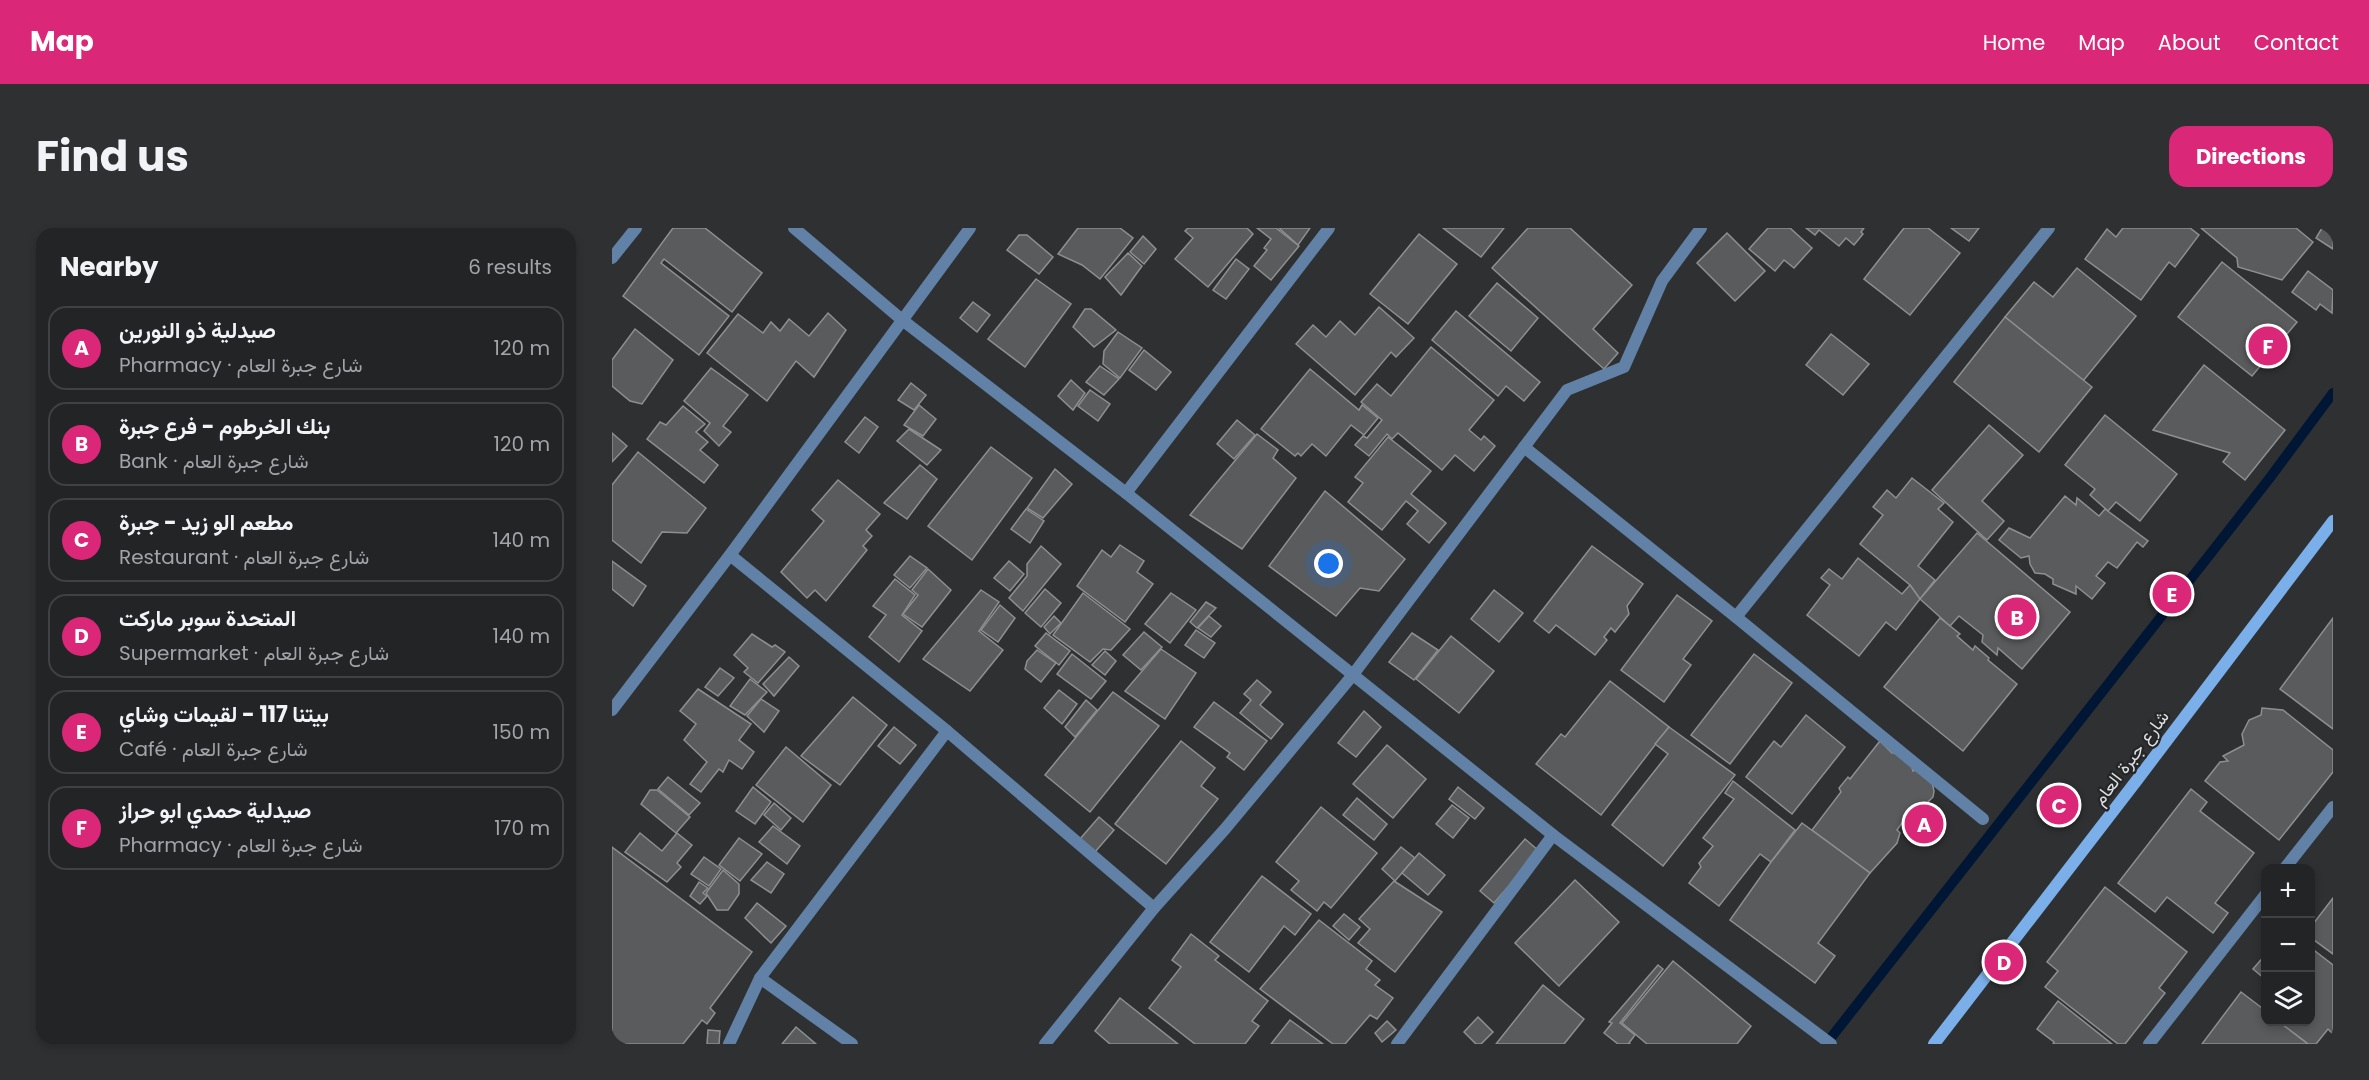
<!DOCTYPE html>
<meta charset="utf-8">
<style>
:root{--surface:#222426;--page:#2e3032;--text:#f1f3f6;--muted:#a2a4a7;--line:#3f4143;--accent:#db2777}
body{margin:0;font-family:Poppins,Vazirmatn,sans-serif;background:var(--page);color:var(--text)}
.controls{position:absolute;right:18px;bottom:18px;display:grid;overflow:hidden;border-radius:12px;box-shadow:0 3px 9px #0003}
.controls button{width:54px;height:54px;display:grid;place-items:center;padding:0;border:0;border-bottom:2px solid var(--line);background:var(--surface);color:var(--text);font:30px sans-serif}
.you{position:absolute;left:717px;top:336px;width:21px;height:21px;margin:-15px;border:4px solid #fff;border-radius:50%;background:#1a73e8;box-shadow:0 0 0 9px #1a73e833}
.badge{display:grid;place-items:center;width:39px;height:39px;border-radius:50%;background:var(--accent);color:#fff;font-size:20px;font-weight:700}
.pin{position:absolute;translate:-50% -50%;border:3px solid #fff;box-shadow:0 2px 6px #0006}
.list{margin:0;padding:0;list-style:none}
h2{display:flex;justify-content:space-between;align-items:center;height:78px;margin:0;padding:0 24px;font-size:26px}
h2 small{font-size:20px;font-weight:400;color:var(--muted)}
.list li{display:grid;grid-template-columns:39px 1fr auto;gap:18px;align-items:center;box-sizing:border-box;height:84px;margin:0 12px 12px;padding:0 12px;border:2px solid var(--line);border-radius:18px}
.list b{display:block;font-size:22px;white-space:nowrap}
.list p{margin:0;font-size:20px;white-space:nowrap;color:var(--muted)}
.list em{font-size:20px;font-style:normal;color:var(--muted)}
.icon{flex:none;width:33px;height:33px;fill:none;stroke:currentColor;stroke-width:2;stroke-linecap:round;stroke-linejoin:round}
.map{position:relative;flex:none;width:1721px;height:816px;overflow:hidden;border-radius:18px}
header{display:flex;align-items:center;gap:36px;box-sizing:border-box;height:84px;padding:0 30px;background:var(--accent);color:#fff}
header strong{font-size:28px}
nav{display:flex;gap:33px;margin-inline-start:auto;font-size:21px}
.intro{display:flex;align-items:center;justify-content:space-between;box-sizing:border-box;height:144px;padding:0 36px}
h1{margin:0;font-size:42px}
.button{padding:15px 27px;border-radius:18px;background:var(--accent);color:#fff;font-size:21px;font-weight:700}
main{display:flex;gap:36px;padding:0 36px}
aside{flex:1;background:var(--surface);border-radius:18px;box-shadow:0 3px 9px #0003}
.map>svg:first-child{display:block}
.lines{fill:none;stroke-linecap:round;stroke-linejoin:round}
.stream{stroke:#001635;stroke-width:10}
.building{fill:#595b5d;stroke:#8d8f91;stroke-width:1.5}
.street{stroke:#6181a6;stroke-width:12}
.secondary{stroke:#7bafe9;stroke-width:12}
.labels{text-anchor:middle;stroke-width:4.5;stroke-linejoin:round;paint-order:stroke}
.street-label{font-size:18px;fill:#dddee0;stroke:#242628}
</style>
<header>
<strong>Map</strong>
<nav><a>Home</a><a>Map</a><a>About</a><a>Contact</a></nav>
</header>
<div class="intro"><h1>Find us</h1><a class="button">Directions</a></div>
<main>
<aside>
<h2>Nearby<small>6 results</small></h2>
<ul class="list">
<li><span class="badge">A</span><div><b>صيدلية ذو النورين</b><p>Pharmacy · شارع جبرة العام</p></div><em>120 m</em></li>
<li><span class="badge">B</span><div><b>بنك الخرطوم - فرع جبرة</b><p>Bank · شارع جبرة العام</p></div><em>120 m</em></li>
<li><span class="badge">C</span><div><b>مطعم الو زيد - جبرة</b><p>Restaurant · شارع جبرة العام</p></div><em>140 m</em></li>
<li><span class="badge">D</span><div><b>المتحدة سوبر ماركت</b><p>Supermarket · شارع جبرة العام</p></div><em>140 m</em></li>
<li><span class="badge">E</span><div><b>بيتنا 117 - لقيمات وشاي</b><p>Café · شارع جبرة العام</p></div><em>150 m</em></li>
<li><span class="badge">F</span><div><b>صيدلية حمدي ابو حراز</b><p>Pharmacy · شارع جبرة العام</p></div><em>170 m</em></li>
</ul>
</aside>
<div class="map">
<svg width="1721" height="816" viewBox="0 0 1721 816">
<rect width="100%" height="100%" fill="#2e3032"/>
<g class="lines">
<!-- stream -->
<polyline class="stream" points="1214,816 1657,251 1721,165"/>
</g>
<!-- building -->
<g class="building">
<polygon points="61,0 93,0 150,45 120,84 52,31 49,35 117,88 87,127 11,68"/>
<polygon points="466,0 508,0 521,10 488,51 470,37 446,26"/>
<polygon points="576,0 635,0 641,6 596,59 563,31 581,10 573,3"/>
<polygon points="645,0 664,0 687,18 659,52 642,38 655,22 652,20 659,11"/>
<polygon points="667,0 698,0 686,17"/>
<polygon points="831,0 892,0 869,29"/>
<polygon points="916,0 958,0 1020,57 981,101 1006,125 992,141 880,40"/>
<polygon points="1156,0 1178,0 1200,20 1182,40 1172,32 1163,43 1137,21"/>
<polygon points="1194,0 1252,0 1249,4 1251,6 1242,17 1234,10 1227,18 1207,2 1203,7"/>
<polygon points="1292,0 1316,0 1348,25 1298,87 1252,51"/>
<polygon points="1339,0 1367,0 1357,13"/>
<polygon points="1511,0 1578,0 1587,7 1563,39 1557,34 1529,72 1473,31 1495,1 1504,9"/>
<polygon points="1589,0 1684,0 1701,14 1670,52 1626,39 1625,30"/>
<polygon points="1710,0 1721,0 1721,21 1704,10"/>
<polygon points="1115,5 1153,43 1123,73 1085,35"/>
<polygon points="807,6 845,36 796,96 758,66"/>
<polygon points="407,7 415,7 441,29 427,46 395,22"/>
<polygon points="531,8 544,21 532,36 518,24"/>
<polygon points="516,25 530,38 509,67 493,49"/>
<polygon points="624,31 637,41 614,71 601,62"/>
<polygon points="1610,34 1685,94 1640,148 1566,89"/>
<polygon points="1465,40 1524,88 1471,153 1393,89 1422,54 1441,69"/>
<polygon points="1696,43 1721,62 1720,85 1708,76 1704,82 1680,64"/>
<polygon points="424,51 459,76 413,139 376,111"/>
<polygon points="885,55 926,90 899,123 857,88"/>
<polygon points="361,74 378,87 365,104 348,90"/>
<polygon points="767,79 802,110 784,129 779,124 743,167 684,116 701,97 714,109 728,93 743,107"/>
<polygon points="473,81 479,81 504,102 482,119 461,99"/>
<polygon points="844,83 928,154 912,173 894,158 886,168 820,112"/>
<polygon points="216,85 234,102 202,149 184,133 155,173 95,125 126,86 151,105 159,94 168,103 177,91 197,108"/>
<polygon points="1393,89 1480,159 1427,224 1342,154"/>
<polygon points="23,101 61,132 30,176 18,173 0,158 0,132"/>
<polygon points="506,104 530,120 508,150 491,136 492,123"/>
<polygon points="1219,106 1257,136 1231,167 1194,137"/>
<polygon points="819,119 882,172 857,202 869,212 872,208 883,218 862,243 843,227 830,242 786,205 780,211 775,206 757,228 743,217 751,208 755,210 770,192 749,174 765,156 779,168"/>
<polygon points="532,122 559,144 544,162 517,142"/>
<polygon points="1592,137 1673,202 1633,252 1611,234 1618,225 1541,202"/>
<polygon points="488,138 507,151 492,167 474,154"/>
<polygon points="99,140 136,167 111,198 119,204 107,218 92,203 98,195 72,173"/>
<polygon points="698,141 747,182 750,177 766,190 752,207 739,197 714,228 700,216 689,228 686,225 683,228 649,201"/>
<polygon points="459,152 473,165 461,182 446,168"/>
<polygon points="299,155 314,167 302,182 286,172"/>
<polygon points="478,162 498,176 486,193 466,178"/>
<polygon points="307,177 324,191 311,208 292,197"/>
<polygon points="71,178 93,196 84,204 96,214 88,222 106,237 92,255 35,211 48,194 54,197"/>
<polygon points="1493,187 1565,246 1528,293 1504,274 1496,283 1478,267 1483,261 1453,237"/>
<polygon points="253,189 266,199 247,225 233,214"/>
<polygon points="625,192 643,207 622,231 605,216"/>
<polygon points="1377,197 1411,227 1370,273 1392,293 1375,312 1320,262"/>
<polygon points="297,201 329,222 315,237 285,213"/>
<polygon points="0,205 15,218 0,234"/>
<polygon points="645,206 666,222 661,230 684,250 630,321 578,287"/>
<polygon points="776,209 819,243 799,266 834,295 817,315 795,296 806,283 794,273 770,302 736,274 751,255 743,249"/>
<polygon points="379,219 420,250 360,332 316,298"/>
<polygon points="26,224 94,280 75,305 50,304 29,335 0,312 0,257"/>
<polygon points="308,237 325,251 295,291 272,275"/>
<polygon points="443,241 460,256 431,290 415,280"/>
<polygon points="1300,250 1332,275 1326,281 1341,294 1306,338 1323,352 1308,371 1298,357 1248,316 1271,287 1261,279 1275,262 1284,270"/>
<polygon points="226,252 268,286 254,302 260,308 251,318 255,322 214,373 203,362 195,370 169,344 212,293 200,282"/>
<polygon points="713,263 793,331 767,363 748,360 724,388 657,338"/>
<polygon points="1453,268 1464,277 1465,270 1487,288 1493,281 1536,313 1531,319 1525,314 1505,340 1496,334 1484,348 1493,355 1480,371 1464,358 1464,366 1441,356 1441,351 1433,346 1423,345 1418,336 1417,328 1409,330 1387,312 1397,300 1418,310"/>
<polygon points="414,281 432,293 418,315 399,301"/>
<polygon points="1365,305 1458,384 1410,441 1386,420 1385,427 1370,414 1371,407 1347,388 1338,398 1308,371"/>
<polygon points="508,317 532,333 525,344 541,356 513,394 465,358 490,322 499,329"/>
<polygon points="429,318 449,336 411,383 397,370 415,348 415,336"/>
<polygon points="980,318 1031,356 1015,378 1017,386 1003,404 999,400 992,409 995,412 983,427 944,397 937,405 922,393"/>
<polygon points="298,328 315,340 298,360 282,347"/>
<polygon points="1246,330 1290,366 1298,357 1308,371 1284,402 1274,394 1247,428 1195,387 1218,357 1209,350 1217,341 1230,351"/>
<polygon points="0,333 34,358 21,378 0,361"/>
<polygon points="397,333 412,346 398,363 382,350"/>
<polygon points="316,341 339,362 310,399 291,386 306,367 300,362"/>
<polygon points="283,351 303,367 290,387 310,403 287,434 257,409 274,387 261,378"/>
<polygon points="433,361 449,375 429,399 413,385"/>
<polygon points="369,362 387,374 367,403 391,422 358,463 311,431"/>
<polygon points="882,362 911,385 887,414 859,391"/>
<polygon points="471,365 518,401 499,422 491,421 478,434 441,407"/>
<polygon points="559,365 584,382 558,415 533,396"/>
<polygon points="1065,367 1100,393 1071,431 1079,437 1052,474 1009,442"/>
<polygon points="594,374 604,380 585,400 578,394"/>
<polygon points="388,377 403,390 386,414 369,402"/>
<polygon points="442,388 449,395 438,406 432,399"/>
<polygon points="597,388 609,398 599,409 586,400"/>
<polygon points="1328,390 1348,406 1345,408 1361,422 1363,418 1377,430 1376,432 1405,456 1351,523 1272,459"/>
<polygon points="1721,390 1721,501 1668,461"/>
<polygon points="584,402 603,415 592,430 573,417"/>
<polygon points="532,404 550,419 529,442 511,427"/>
<polygon points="434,405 458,423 447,437 423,418"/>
<polygon points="800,405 826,422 802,452 777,434"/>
<polygon points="140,406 160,419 163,417 173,424 146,455 132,444 136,440 122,427"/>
<polygon points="839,408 882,443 847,485 804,451"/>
<polygon points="549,421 584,445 553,491 513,463"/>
<polygon points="425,422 444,435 429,454 413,441 415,433"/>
<polygon points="493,423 504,433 493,447 480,437"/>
<polygon points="460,426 494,453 479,471 445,446"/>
<polygon points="1142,426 1180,455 1118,536 1079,507"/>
<polygon points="177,429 187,438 162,468 151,456"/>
<polygon points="108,440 122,450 106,468 93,459"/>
<polygon points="138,451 155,464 133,487 118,478"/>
<polygon points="645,452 659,464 648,477 671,496 659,511 628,485 639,472 632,466"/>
<polygon points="998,453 1057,499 989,587 924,536 949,506 953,509"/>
<polygon points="86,461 139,496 127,512 142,524 130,541 117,532 111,544 107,541 89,564 78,556 95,534 72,512 84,496 68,483"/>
<polygon points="447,462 465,476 450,496 432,480"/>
<polygon points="501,464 547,498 478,584 433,547"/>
<polygon points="241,469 275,497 228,557 189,528"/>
<polygon points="149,471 167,483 152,504 135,488"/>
<polygon points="474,472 485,482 463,509 453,499"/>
<polygon points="602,474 655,513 632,542 615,529 618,525 582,499"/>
<polygon points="1650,480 1671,482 1721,522 1721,544 1667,612 1593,553 1608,534 1616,533 1611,528 1632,517 1630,506 1637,492 1649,487"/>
<polygon points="752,483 769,499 744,529 726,515"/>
<polygon points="1194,487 1233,519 1180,586 1134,549 1162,513 1169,519"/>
<polygon points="282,499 304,517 288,536 266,518"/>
<polygon points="1057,499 1123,547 1051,638 1000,597 1056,526 1043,516"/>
<polygon points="569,513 603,540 589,558 606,571 554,636 503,596"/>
<polygon points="1268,513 1280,525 1288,525 1299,537 1301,543 1304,542 1320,554 1322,563 1321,569 1310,580 1308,588 1299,598 1292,592 1285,602 1288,605 1285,615 1258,645 1200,602 1229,564 1227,560 1236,549 1238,551"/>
<polygon points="775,517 814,551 781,590 741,556"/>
<polygon points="174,519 219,557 191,594 144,557"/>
<polygon points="56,549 88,575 77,587 46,561"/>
<polygon points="1121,553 1183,602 1159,634 1148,626 1107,678 1077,655 1089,639 1087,635 1101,618 1091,610 1122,571 1113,565"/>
<polygon points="141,559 159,574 143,596 124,583"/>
<polygon points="846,559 872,580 863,591 837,571"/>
<polygon points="1579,561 1595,574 1588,583 1642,625 1603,675 1616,685 1601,705 1555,669 1543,684 1506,655"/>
<polygon points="38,562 45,562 78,589 64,605 29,576"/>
<polygon points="745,570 775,596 762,612 731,587"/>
<polygon points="162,575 179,590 169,602 152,587"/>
<polygon points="840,577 857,590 841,610 824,596"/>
<polygon points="709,579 765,625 719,680 712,674 705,683 679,662 687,653 664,634"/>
<polygon points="487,589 502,602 483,624 468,611"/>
<polygon points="1190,595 1258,645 1206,715 1223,728 1203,755 1118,692 1159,634"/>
<polygon points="161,598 188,618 175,636 147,614"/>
<polygon points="28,605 50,623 65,605 80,617 65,635 69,639 55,654 13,624"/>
<polygon points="127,610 150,626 128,653 107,637"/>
<polygon points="913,611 927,623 882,675 868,663"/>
<polygon points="0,619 140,724 98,780 103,785 95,796 90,792 71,816 0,816"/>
<polygon points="789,619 803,630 783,653 770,641"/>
<polygon points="807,625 833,647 816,667 790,645"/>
<polygon points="92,629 109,641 97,658 79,646"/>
<polygon points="155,634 172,646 159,665 139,652"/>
<polygon points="111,642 127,656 127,666 116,682 105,682 94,665"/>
<polygon points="650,648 699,686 683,707 672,698 637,744 598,714"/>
<polygon points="963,652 1007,694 947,758 903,715"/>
<polygon points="782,653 830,684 783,744 746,715 758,701 747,691"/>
<polygon points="87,654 96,660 91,665 95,668 88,676 78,668"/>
<polygon points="1493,659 1575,724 1547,760 1553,765 1513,816 1506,816 1433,759 1446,743 1435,734"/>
<polygon points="1721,670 1721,726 1698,709 1698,700"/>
<polygon points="145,675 174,698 159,715 133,690"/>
<polygon points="732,686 748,699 737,712 721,698"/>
<polygon points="707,692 760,733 754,741 768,752 763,757 781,770 765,791 758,787 733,816 721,816 648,761"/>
<polygon points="579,706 607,728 603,732 656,773 640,793 647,798 633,816 583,816 537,780 569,739 560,732"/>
<polygon points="1703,723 1721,737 1721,806 1716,801 1704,816 1696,816 1667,794 1698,794 1698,729"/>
<polygon points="1654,726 1654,752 1641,741"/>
<polygon points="1061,733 1139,798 1125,816 1035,816 1010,795"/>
<polygon points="1046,737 1051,741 1008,795 1023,807 1017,815 1018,816 1006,816 992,805 1000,795 997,794"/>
<polygon points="931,757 972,791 952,816 884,816"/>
<polygon points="1629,764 1654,783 1654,794 1667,794 1696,816 1590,816"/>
<polygon points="508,770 566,816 498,816 483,803"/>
<polygon points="1446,773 1500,816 1441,816 1442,814 1425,801"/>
<polygon points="866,789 881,804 869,816 864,816 852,804"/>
<polygon points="678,792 711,816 659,816"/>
<polygon points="775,793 784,802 770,814 763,805"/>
<polygon points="184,799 204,816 170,816"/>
<polygon points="96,802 108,803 107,816 95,816"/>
</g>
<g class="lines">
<!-- street -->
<g class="street">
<polyline points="182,0 289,91 514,265 941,607 1219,816"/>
<polyline points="0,30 24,0"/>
<polyline points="912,219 1124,389 1371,591"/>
<polyline points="514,265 717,0"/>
<polyline points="118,327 335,503 542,680"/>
<polyline points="1124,389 1437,0"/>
<polyline points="0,482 118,327 358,0"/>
<polyline points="1673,640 1721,579"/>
<polyline points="148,750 240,816"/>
<polyline points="117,816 148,750 335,503"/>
<polyline points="433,816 542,680 613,601 740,448 955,162 1012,139 1050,53 1089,0"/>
<polyline points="785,816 941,607"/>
<polyline points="1537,816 1654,666"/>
</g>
<!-- secondary -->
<polyline class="secondary" points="1322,816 1525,552 1721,293"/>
</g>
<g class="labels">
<!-- street labels -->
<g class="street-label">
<text transform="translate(1519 530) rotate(-53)" y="6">شارع جبرة العام</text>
</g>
</g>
</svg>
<div class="controls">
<button>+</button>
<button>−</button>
<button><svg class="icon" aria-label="layers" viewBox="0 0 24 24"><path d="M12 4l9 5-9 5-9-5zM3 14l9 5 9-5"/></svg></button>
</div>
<div class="you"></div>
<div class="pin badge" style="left:1312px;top:596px">A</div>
<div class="pin badge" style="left:1405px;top:389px">B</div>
<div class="pin badge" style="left:1447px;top:577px">C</div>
<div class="pin badge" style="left:1392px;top:734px">D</div>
<div class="pin badge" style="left:1560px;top:366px">E</div>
<div class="pin badge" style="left:1656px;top:118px">F</div>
</div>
</main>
